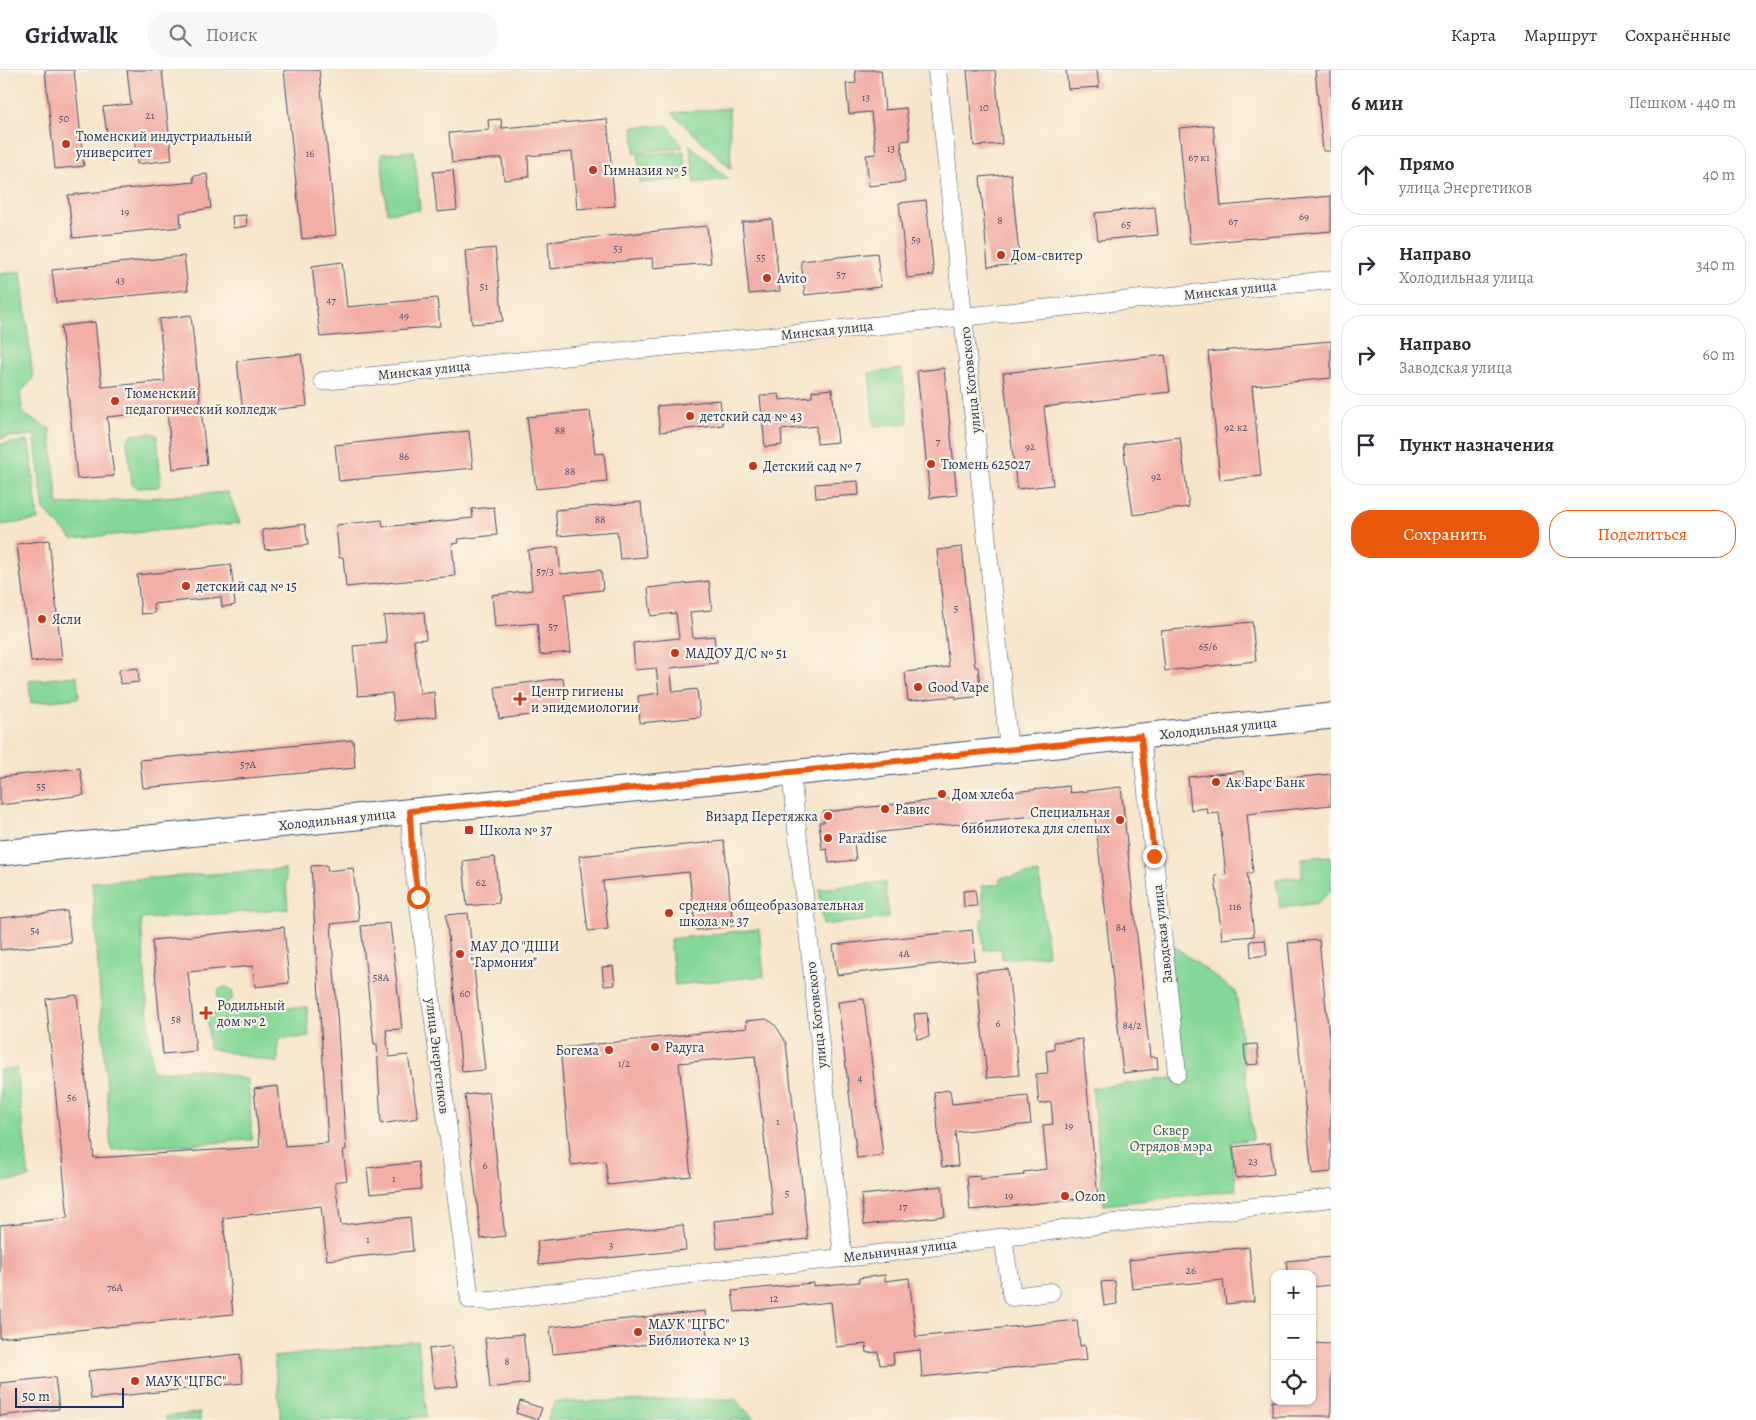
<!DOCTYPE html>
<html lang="ru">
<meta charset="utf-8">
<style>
:root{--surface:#fff;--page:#f7f7f7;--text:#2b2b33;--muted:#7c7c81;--line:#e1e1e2;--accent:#ea580c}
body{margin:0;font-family:Alegreya,serif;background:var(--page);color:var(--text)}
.controls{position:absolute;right:15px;bottom:15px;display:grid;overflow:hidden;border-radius:10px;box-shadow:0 1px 4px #0004}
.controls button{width:45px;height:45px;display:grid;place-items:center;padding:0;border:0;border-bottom:1px solid var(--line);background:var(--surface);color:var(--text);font:25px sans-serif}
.scale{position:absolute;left:15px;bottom:12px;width:109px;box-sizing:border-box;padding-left:5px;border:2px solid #1b2f5e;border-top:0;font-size:14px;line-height:18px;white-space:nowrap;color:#1b2f5e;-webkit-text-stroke:4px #fcf5e5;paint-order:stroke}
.stop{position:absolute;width:15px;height:15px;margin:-11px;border:4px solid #ea580c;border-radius:50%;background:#fff}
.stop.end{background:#ea580c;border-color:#fff;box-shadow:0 1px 5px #0008}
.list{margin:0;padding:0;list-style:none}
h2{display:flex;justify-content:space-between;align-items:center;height:65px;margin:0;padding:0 20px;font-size:21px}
h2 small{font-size:16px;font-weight:400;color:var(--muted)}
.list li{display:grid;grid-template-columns:32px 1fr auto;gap:15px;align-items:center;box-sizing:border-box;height:80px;margin:0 10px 10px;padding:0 10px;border:1px solid var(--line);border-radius:20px}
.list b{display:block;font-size:19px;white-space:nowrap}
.list p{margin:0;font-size:16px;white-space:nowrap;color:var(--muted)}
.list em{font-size:16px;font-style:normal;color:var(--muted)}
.actions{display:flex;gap:10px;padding:15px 20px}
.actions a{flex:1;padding:11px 0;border:1px solid var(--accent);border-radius:20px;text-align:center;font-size:18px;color:var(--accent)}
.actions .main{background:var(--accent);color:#fff}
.icon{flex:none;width:28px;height:28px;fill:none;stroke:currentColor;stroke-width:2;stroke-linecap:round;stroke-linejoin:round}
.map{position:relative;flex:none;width:1331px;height:1350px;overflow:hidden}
header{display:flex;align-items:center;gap:30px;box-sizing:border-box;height:70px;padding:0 25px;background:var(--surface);border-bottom:1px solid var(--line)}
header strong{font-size:24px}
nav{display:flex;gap:28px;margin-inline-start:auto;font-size:18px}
.search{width:350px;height:45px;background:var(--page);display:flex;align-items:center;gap:12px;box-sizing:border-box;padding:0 18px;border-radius:20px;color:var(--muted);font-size:19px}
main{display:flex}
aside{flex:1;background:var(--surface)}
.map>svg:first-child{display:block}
.green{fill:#84d798;stroke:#50837b}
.building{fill:#f2aea7}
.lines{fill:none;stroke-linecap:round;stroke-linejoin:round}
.street-casing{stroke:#3c4a6e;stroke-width:19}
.secondary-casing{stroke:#3c4a6e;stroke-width:27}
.street{stroke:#fff;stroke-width:18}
.secondary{stroke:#fff;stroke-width:25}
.route{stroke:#ea580c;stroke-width:6}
.poi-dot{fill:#c8321e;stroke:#fcf5e5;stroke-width:2}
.labels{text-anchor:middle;stroke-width:4.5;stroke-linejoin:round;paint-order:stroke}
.number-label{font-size:11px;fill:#514f70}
.poi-label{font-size:14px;fill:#1b2f5e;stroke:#fcf5e5;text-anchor:start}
.street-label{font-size:14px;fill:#1b2f5e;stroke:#fcf5e5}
.park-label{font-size:14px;fill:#35596c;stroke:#fcf5e5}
</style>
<header>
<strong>Gridwalk</strong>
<div class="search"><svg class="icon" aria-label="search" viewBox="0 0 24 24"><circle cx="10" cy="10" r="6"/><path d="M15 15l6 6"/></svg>Поиск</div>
<nav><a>Карта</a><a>Маршрут</a><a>Сохранённые</a></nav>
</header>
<main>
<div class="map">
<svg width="1331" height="1350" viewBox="0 0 1331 1350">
<rect width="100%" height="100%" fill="#fcf5e5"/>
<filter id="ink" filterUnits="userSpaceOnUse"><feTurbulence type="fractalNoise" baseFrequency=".02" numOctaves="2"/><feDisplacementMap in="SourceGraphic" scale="10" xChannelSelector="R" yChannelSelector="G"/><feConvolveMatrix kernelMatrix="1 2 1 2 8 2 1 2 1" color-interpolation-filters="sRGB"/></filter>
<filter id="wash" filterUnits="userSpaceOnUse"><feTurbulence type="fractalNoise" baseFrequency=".0096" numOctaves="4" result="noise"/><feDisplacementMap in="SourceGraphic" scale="20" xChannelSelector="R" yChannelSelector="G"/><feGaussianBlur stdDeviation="1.12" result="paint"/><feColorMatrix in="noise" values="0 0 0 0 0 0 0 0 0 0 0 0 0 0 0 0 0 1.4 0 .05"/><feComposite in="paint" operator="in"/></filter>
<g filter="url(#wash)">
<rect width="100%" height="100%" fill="#f6e5cb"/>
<!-- green -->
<g class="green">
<polygon points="729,38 731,99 672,43"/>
<polygon points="668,55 683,77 635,83 633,57"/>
<polygon points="690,75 728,109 694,113"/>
<polygon points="414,81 420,140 387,143 381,84"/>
<polygon points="684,81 686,109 640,113 638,85"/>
<polygon points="21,201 33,309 20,323 23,344 50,359 58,435 228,422 240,453 72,469 44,440 34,365 0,368 0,204"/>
<polygon points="902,299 908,353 874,356 869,303"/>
<polygon points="151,363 157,365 161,413 158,417 136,418 132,414 127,371 131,365"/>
<polygon points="29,371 38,450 0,455 0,374"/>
<polygon points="77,606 79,628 31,633 29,611"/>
<polygon points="1331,786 1331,821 1317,833 1280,838 1276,809 1302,807 1302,788"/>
<polygon points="285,799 288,839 141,849 152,1002 200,999 248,1010 252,1070 111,1080 92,812"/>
<polygon points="1039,803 1048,885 1002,889 1001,878 984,880 981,849 985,848 981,816 1000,814 1000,808"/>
<polygon points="885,812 889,848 823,855 819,819"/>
<polygon points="759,859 764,906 675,915 670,869"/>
<polygon points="1166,870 1236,922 1253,1069 1231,1072 1236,1120 1104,1135 1092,1018 1180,1007"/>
<circle cx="225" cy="925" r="8"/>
<polygon points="307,937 309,967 278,969 278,993 209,978 207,943"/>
<polygon points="16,998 29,1108 0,1112 0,1000"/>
<polygon points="418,1271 427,1346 392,1350 281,1350 274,1287"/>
<polygon points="735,1329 756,1350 547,1350 555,1332"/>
<polygon points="200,1343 200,1350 166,1350 166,1346"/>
</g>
<g id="blocks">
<!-- building -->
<g class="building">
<polygon points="45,0 74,0 84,96 55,99"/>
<polygon points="127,0 162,0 172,90 137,94 134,66 108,70 103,37 131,34"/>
<polygon points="284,0 319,0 336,165 302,169"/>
<polygon points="855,0 881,0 885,40 906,38 910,70 901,71 905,112 869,116 866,85 876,84 871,42 849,44 846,14 856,13"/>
<polygon points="967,0 995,0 1002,74 974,76"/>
<polygon points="1066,0 1097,0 1099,17 1068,19"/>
<polygon points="1315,0 1331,0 1331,81 1323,81"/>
<polygon points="501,49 502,58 607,49 615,136 577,139 572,82 528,86 529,107 504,110 502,88 452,93 449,63 489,60 488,50"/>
<polygon points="1213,55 1221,136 1331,126 1331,161 1190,174 1179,58"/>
<polygon points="453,100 457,140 437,142 433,102"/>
<polygon points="207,104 211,138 180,143 181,157 73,168 68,125 194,112 193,106"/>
<polygon points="1011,104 1020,194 988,197 980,107"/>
<polygon points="926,130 934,205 907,208 899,133"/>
<polygon points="1155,137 1158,165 1098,170 1095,143"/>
<polygon points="246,145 247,156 233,158 232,146"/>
<polygon points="772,149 780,221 749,224 742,152"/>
<polygon points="707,156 711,193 653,198 652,188 550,199 548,172"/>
<polygon points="495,178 503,251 472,254 465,181"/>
<polygon points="877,183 881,217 805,225 801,191"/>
<polygon points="184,186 188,220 56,233 52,200"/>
<polygon points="342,192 347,237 437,228 440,256 320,267 312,196"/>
<polygon points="191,245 207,395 173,399 167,341 107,347 114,406 77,409 61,256 95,252 102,317 165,311 159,249"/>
<polygon points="1331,271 1331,308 1252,316 1261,406 1220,410 1208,282"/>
<polygon points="301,284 307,336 243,343 237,291"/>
<polygon points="1165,285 1170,322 1044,337 1053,415 1017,419 1003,303"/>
<polygon points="944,298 957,425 930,428 917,301"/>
<polygon points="832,319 838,372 817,374 816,356 781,360 782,375 765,377 760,326 779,324 780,330 812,327 812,321"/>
<polygon points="720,330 723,355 660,362 657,336"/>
<polygon points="590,341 595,384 604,383 607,412 536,419 527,347"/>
<polygon points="469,361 473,398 339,411 335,375"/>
<polygon points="1180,367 1189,437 1133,445 1123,374"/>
<polygon points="858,411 859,425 816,428 815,414"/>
<polygon points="641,432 646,487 620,489 617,461 558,466 555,440"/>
<polygon points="494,437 497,465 458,469 459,473 452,474 455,506 346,517 343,487 339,488 336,455 382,450 383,457 473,448 472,439"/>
<polygon points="305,454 308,475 265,480 262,460"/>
<polygon points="49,470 62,589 31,592 17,474"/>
<polygon points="558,477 561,504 601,500 603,520 565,524 571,582 540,585 537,553 495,557 492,525 532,520 528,480"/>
<polygon points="962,477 975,597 978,597 981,626 956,629 956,626 908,631 905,602 949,597 937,480"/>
<polygon points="231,495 235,535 222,537 221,527 153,534 155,543 141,544 137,505"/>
<polygon points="709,511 712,540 690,542 693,568 714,566 717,593 670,598 673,622 697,619 700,647 640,653 638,626 659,623 656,598 635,600 633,573 679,568 676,543 651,546 648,518"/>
<polygon points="424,542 426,569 414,570 420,624 434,622 436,647 395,651 392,623 358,626 353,576 387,573 384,546"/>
<polygon points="1252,552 1256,591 1165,601 1161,561"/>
<polygon points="138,598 139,612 120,614 119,600"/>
<polygon points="563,608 567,640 499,649 495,617"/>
<polygon points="353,670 355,698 143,718 140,690"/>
<polygon points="80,698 84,725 0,735 0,707"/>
<polygon points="1243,701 1244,713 1331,704 1331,735 1247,744 1253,803 1247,803 1254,866 1222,869 1215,806 1226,805 1219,743 1208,744 1207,738 1191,740 1188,707"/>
<polygon points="1069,716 1070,723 1121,717 1150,987 1157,987 1158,999 1123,1003 1095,746 1073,749 1072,742 853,765 856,790 829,793 827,779 822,780 819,752 824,752 823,742"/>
<polygon points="724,771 733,856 696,860 689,802 603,811 608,859 588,861 579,786"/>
<polygon points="495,787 499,833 467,836 463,791"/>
<polygon points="327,795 327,801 353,798 359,851 331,854 346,1080 343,1080 347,1110 335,1112 341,1155 410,1147 413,1181 327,1190 321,1136 223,1148 233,1244 0,1268 0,1155 68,1148 46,929 77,925 94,1088 260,1077 254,1019 278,1016 285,1076 328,1073 311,796"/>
<polygon points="975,820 977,836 964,837 963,821"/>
<polygon points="67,841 71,873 0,880 0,848"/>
<polygon points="468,843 485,1000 462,1002 446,845"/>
<polygon points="390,853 402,959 386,960 389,987 408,985 418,1048 381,1054 377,974 374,974 361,856"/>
<polygon points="284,857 289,913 255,917 253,896 188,902 196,981 163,984 152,870"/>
<polygon points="972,860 975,890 837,905 833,875"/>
<polygon points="1265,870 1267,885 1251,887 1250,871"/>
<polygon points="1319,870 1331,986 1331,1102 1312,1104 1288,873"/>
<polygon points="613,896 615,915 604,916 602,897"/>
<polygon points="1008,899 1019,1005 987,1008 976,902"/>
<polygon points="864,929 883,1085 857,1088 838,932"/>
<polygon points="927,943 929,967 917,969 914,944"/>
<polygon points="766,949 773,953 778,959 786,973 808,1169 717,1179 714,1151 773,1145 755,986 679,993 691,1106 608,1115 605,1091 571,1095 560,978 747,958 746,951"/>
<polygon points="1082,969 1098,1127 970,1140 967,1107 980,1106 980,1109 1024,1105 1023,1102 1047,1099 1043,1055 1053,1054 1051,1032 1039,1034 1036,1004 1048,1003 1046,981 1054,980 1054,972"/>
<polygon points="1257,974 1259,994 1246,995 1244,975"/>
<polygon points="950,1020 952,1034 1028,1026 1031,1054 955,1062 958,1096 942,1097 934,1022"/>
<polygon points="489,1022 505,1166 481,1169 465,1025"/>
<polygon points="1270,1073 1274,1104 1236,1108 1233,1077"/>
<polygon points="418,1092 421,1119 370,1124 367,1098"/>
<polygon points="942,1116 945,1146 864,1155 861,1125"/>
<polygon points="683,1155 686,1180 539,1195 537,1171"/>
<polygon points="1249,1177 1254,1231 1226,1234 1223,1210 1132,1219 1129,1190"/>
<polygon points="1331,1187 1331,1215 1312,1217 1312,1204 1288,1204 1286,1191"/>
<polygon points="885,1205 885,1211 909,1208 916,1267 1077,1250 1080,1276 1085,1275 1087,1290 922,1307 920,1280 893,1283 894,1294 880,1295 878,1282 867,1283 866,1274 836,1277 831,1232 735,1242 732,1221 813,1213 813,1216 859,1212 859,1208"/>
<polygon points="1115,1211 1117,1234 1104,1236 1101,1212"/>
<polygon points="705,1241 707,1268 553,1284 550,1257"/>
<polygon points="523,1264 529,1313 490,1318 485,1268"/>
<polygon points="1312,1273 1331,1274 1331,1346 1272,1346 1272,1331 1312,1331"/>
<polygon points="452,1276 458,1316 434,1319 429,1279"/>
<polygon points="240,1284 243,1313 91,1329 88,1301"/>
<polygon points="55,1307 59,1339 0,1346 0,1313"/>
<polygon points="520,1331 542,1338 538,1350 516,1343"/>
</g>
</g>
</g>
<g filter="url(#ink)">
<use href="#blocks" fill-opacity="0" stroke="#3c4a6e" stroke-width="1"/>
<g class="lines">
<defs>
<g id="street">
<polyline points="937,0 1009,680"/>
<polyline points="323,311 1331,210"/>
<polyline points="1141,666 1177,1003"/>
<polyline points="791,703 843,1188"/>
<polyline points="410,741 412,782 470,1230 492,1231 706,1202 862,1186 1088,1156 1331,1128"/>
<polyline points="1003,1167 1012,1227 1051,1222"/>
</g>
<polyline id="secondary" points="0,783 791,703 1331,646"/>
</defs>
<!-- street casing -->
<use href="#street" class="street-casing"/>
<!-- secondary casing -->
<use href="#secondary" class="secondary-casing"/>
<!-- street -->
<use href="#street" class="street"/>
<!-- secondary -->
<use href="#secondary" class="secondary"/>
</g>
</g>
<g class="lines" filter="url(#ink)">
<!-- route -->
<polyline class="route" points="418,827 412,782 410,741 1141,666 1154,786"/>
</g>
<!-- markers -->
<g class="poi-dot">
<circle cx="66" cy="74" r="5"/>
<circle cx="593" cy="100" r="5"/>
<circle cx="1001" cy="185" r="5"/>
<circle cx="767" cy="208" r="5"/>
<circle cx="115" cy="331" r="5"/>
<circle cx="690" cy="346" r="5"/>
<circle cx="931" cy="394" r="5"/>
<circle cx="753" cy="396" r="5"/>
<circle cx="186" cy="516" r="5"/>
<circle cx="42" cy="549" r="5"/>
<circle cx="675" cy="583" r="5"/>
<circle cx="918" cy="617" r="5"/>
<path d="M517.5 621.5h5v5h5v5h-5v5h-5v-5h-5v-5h5z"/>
<circle cx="1216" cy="712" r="5"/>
<circle cx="942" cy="724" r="5"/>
<circle cx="885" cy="739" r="5"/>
<circle cx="828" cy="746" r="5"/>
<circle cx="1120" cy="750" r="5"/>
<rect x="464" y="755" width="10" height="10" rx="2.5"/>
<circle cx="828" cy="768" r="5"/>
<circle cx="669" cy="843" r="5"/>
<circle cx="460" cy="884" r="5"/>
<path d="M203.5 935.5h5v5h5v5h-5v5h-5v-5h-5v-5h5z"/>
<circle cx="655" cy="977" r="5"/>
<circle cx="609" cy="980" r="5"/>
<circle cx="1065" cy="1126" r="5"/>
<circle cx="638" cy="1262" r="5"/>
<circle cx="135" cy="1311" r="5"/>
</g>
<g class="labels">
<!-- number labels -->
<g class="number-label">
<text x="866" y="31">13</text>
<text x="984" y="41">10</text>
<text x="150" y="49">21</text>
<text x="64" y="52">50</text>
<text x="891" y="82">13</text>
<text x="310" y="87">16</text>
<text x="1199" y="91">67 к1</text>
<text x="125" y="145">19</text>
<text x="1304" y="150">69</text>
<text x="1000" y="154">8</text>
<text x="1233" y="155">67</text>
<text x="1126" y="158">65</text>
<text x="916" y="173">59</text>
<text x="618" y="182">53</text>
<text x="761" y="191">55</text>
<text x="841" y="208">57</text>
<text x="120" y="214">43</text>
<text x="484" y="220">51</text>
<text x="331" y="234">47</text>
<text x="404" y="249">49</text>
<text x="1236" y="361">92 к2</text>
<text x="560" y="364">88</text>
<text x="938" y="375">7</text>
<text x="1030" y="380">92</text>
<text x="404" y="390">86</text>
<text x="570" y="405">88</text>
<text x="1156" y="410">92</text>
<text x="600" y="453">88</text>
<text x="545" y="505">57/3</text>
<text x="956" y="542">5</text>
<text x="553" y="560">57</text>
<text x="1208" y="580">65/6</text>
<text x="248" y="698">57А</text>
<text x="41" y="720">55</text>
<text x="481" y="816">62</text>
<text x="1235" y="840">116</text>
<text x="1121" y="861">84</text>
<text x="35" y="864">54</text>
<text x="904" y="887">4А</text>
<text x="381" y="911">58А</text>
<text x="465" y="927">60</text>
<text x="176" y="953">58</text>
<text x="998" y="957">6</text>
<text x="1132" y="959">84/2</text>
<text x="624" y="997">1/2</text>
<text x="860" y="1012">4</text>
<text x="72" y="1031">56</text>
<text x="778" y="1055">1</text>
<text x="1069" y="1059">19</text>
<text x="1253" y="1095">23</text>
<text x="485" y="1099">6</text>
<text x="394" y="1112">1</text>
<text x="787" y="1127">5</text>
<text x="1009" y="1129">19</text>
<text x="903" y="1140">17</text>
<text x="368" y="1173">1</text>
<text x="611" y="1179">3</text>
<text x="1191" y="1204">26</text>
<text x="115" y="1221">76А</text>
<text x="774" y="1232">12</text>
<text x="507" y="1295">8</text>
</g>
<!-- poi labels -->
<g class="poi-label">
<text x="76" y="71">Тюменский индустриальный<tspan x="76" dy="16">университет</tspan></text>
<text x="603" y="105">Гимназия № 5</text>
<text x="1011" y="190">Дом-свитер</text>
<text x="777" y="213">Avito</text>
<text x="125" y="328">Тюменский<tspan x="125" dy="16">педагогический колледж</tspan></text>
<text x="700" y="351">детский сад № 43</text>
<text x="941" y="399">Тюмень 625027</text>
<text x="763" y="401">Детский сад № 7</text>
<text x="196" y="521">детский сад № 15</text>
<text x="52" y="554">Ясли</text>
<text x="685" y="588">МАДОУ Д/С № 51</text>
<text x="928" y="622">Good Vape</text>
<text x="531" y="626">Центр гигиены<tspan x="531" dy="16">и эпидемиологии</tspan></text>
<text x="1226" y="717">Ак Барс Банк</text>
<text x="952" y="729">Дом хлеба</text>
<text x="895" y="744">Равис</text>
<text x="1110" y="747" text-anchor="end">Специальная<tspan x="1110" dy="16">бибилиотека для слепых</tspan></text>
<text x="818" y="751" text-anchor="end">Визард Перетяжка</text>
<text x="479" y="765">Школа № 37</text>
<text x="838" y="773">Paradise</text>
<text x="679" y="840">средняя общеобразовательная<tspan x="679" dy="16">школа № 37</tspan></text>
<text x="470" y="881">МАУ ДО "ДШИ<tspan x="470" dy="16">"Гармония"</tspan></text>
<text x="217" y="940">Родильный<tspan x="217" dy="16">дом № 2</tspan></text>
<text x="665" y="982">Радуга</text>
<text x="599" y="985" text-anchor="end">Богема</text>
<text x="1075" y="1131">Ozon</text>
<text x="648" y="1259">МАУК "ЦГБС"<tspan x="648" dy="16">Библиотека № 13</tspan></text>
<text x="145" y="1316">МАУК "ЦГБС"</text>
</g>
<!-- street labels -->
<g class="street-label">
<text transform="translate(1230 220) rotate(-6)" y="5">Минская улица</text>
<text transform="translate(827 260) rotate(-6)" y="5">Минская улица</text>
<text transform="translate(424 300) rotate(-6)" y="5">Минская улица</text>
<text transform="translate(970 310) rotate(-96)" y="5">улица Котовского</text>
<text transform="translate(1218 658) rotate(-6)" y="5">Холодильная улица</text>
<text transform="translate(337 749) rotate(-6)" y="5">Холодильная улица</text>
<text transform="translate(1162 864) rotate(-96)" y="5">Заводская улица</text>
<text transform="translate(816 945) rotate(-96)" y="5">улица Котовского</text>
<text transform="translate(438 986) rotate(83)" y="5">улица Энергетиков</text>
<text transform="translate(900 1180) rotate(-7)" y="5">Мельничная улица</text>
</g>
<!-- park labels -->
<g class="park-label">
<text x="1171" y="1065">Сквер<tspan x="1171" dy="16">Отрядов мэра</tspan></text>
</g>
</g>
</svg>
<div class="controls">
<button>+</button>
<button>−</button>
<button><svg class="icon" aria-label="locate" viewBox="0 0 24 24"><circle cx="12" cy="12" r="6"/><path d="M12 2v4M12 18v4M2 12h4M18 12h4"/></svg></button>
</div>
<div class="scale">50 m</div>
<div class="stop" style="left:418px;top:827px"></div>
<div class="stop end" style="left:1154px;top:786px"></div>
</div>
<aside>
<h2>6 мин<small>Пешком · 440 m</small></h2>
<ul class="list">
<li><svg class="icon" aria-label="ahead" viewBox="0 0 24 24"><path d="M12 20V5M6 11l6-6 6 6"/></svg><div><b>Прямо</b><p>улица Энергетиков</p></div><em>40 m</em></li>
<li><svg class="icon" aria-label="right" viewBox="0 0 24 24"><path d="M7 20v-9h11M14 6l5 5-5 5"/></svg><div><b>Направо</b><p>Холодильная улица</p></div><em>340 m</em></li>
<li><svg class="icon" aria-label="right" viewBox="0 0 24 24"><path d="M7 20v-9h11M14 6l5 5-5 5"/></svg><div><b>Направо</b><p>Заводская улица</p></div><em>60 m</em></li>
<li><svg class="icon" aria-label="arrive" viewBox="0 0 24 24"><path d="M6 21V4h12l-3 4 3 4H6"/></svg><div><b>Пункт назначения</b></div></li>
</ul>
<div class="actions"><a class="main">Сохранить</a><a>Поделиться</a></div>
</aside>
</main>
